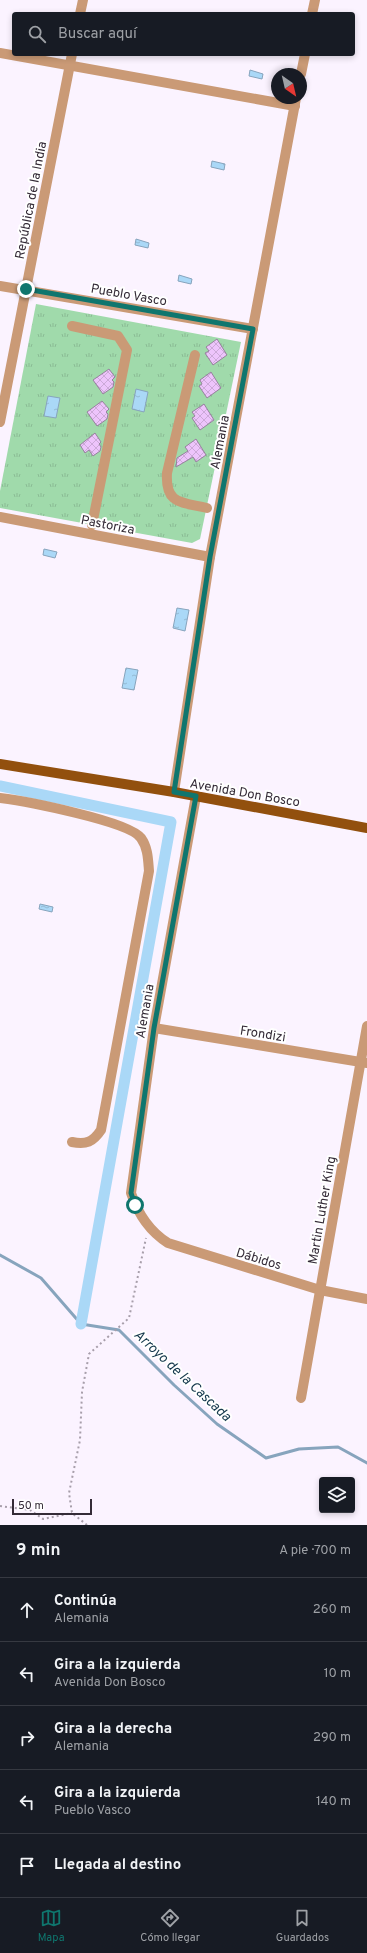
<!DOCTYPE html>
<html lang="es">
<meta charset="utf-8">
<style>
:root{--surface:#171b24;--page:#20242c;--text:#f1f3f6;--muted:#9ea1a6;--line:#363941;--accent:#0f766e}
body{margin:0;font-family:Overpass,sans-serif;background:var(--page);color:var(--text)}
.controls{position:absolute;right:12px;bottom:12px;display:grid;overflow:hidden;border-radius:4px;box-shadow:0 2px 6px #0003}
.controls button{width:36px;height:36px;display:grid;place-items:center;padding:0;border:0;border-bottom:1px solid var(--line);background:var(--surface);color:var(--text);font:20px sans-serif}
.compass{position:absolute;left:271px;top:68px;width:36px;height:36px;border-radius:50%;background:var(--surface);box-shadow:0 2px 6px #0003;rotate:146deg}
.scale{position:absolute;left:12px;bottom:10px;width:80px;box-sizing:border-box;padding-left:4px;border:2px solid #342b37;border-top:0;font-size:11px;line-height:14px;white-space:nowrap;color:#342b37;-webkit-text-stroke:3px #fff;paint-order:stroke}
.stop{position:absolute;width:12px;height:12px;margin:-9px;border:3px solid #0f766e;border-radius:50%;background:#fff}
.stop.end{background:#0f766e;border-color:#fff;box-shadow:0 1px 4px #0008}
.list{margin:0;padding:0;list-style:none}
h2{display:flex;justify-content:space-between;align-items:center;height:52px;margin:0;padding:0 16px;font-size:17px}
h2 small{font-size:13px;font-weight:400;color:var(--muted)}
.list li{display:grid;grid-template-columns:26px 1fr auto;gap:12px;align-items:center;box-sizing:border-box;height:64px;padding:0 16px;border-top:1px solid var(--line)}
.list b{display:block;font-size:15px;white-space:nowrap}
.list p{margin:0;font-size:13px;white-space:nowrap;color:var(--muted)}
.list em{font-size:13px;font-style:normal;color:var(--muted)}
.icon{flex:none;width:22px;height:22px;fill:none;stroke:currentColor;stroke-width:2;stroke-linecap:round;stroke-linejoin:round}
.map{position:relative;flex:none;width:367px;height:1525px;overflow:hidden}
.search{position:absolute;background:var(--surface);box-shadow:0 2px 6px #0003;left:12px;right:12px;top:12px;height:44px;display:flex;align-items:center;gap:10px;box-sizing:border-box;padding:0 14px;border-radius:4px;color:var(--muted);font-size:15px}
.sheet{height:372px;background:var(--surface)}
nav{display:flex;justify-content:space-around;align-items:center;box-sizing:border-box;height:56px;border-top:1px solid var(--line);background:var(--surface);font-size:11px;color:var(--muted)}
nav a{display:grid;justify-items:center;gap:2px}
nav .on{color:var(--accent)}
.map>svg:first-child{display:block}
.park{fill:url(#park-tufts)}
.water{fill:url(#water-ripples);stroke:#87a4bd}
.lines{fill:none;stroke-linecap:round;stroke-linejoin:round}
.stream{stroke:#87a4bd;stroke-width:3}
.canal{stroke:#aad8f7;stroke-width:11}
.building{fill:url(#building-cross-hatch);stroke:#96829d}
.path{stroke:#a79eaa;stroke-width:2;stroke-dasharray:2 3;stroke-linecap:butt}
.minor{stroke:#ca9a76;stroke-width:10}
.major{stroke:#92500e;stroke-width:10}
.route{stroke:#0f766e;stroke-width:5}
.labels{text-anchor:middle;stroke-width:4;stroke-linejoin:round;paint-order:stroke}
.street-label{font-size:13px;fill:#342b37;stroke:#fff}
.water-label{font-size:14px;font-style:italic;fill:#14384c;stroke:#fff}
</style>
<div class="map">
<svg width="367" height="1525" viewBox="0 0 367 1525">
<defs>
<pattern id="park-tufts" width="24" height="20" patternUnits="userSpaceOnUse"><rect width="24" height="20" fill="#a0daab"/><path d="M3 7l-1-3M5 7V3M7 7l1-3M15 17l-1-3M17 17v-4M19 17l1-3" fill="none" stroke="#8abb94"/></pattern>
<pattern id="water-ripples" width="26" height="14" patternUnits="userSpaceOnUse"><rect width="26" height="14" fill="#aad8f7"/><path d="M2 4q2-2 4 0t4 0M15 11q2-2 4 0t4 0" fill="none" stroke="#93bad4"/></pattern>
<pattern id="building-cross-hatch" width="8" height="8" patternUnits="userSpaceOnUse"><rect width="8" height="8" fill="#edc4fb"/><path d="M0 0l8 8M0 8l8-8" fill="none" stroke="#cca9d8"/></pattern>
</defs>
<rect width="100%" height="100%" fill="#fbf3ff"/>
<!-- park -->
<polygon class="park" points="36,304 241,342 200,539 192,543 0,508 0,491"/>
<!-- water -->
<g class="water">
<polygon points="250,70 263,74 262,79 249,76"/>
<polygon points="212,161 225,164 224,170 211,167"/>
<polygon points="136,239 149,243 148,248 135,245"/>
<polygon points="179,275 192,279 191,284 178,281"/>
<polygon points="136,389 148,392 144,412 132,409"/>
<polygon points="48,396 60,398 56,418 44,416"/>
<polygon points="44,549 57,552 55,558 43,555"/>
<polygon points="177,608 189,610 185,631 173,628"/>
<polygon points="126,668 138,670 134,690 122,688"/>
<polygon points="40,904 53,907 52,912 39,909"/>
</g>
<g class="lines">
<!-- stream -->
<polyline class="stream" points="0,1255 41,1278 81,1324 119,1330 174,1385 217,1424 266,1458 299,1449 338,1447 367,1463"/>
<!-- canal -->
<polyline class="canal" points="0,786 171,822 81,1324"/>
</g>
<!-- building -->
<g class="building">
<polygon points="217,339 227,355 213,365 205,353 209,351 206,347"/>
<polygon points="109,369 115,377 112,380 114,382 113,387 103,394 93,380"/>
<polygon points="211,372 221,388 207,398 199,386 202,384 200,380"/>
<polygon points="102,401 109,409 106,412 108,414 107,419 97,426 87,412"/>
<polygon points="204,404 214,420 200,430 192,418 195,416 192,412"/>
<polygon points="95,433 101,442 99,444 101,447 100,451 93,456 89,450 85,453 80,445"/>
<polygon points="196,439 206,455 196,462 193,457 176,467 177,458 188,451 185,447"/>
</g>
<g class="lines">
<!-- path -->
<g class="path">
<polyline points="0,1506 30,1510 43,1519 72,1513"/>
<polyline points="87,1525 72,1513 69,1493 80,1440 82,1392 89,1354 129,1318 146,1238"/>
</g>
<!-- minor -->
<g class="minor">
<polyline points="80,14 83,0"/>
<polyline points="312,14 315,0"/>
<polyline points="0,53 295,106"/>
<polyline points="301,74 305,54"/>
<polyline points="0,286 253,329"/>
<polyline points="72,326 118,336 127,350 92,525"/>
<path d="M195,355L167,473C165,505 182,502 207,508"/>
<polyline points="0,422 72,54"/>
<polyline points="0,517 210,557"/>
<polyline points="174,792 210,557 296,98"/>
<path d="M196,796L154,1028L131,1193C138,1214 149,1231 168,1243L320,1290L367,1299"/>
<path d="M0,798C24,801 129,821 141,838C148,848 148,859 149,871L101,1130C93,1142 86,1145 72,1142"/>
<polyline points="154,1028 367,1063"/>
<polyline points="301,1398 367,1026"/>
</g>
<!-- major -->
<polyline class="major" points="0,764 174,792 367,828"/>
</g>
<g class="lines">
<!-- route -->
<polyline class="route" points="26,289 253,329 210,557 174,792 196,796 154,1028 131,1193 135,1205"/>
</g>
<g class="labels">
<!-- street labels -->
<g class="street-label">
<text transform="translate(30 200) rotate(-79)" y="5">República de la India</text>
<text transform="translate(129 294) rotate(10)" y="5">Pueblo Vasco</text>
<text transform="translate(219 442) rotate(-79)" y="5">Alemania</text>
<text transform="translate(108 524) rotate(11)" y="5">Pastoriza</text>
<text transform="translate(245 792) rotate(10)" y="5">Avenida Don Bosco</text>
<text transform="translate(144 1011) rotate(-80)" y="5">Alemania</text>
<text transform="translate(263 1033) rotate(9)" y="5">Frondizi</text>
<text transform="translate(321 1210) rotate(-80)" y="5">Martin Luther King</text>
<text transform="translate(259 1258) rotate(17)" y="5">Dábidos</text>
</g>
<!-- water labels -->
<g class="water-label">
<text transform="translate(183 1375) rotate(43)" y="5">Arroyo de la Cascada</text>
</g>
</g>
</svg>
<div class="controls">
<button><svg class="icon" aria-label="layers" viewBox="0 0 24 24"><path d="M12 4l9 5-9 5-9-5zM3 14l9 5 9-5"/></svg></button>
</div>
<svg class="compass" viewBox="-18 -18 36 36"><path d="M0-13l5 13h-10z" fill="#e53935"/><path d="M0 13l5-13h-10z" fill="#9ea1a6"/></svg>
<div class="scale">50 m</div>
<div class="stop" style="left:135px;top:1205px"></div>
<div class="stop end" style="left:26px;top:289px"></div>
<div class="search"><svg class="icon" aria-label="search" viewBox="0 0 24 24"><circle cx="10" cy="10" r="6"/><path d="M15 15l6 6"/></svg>Buscar aquí</div>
</div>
<section class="sheet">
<h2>9 min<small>A pie · 700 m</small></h2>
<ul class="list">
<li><svg class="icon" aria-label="ahead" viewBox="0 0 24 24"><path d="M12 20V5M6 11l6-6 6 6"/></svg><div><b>Continúa</b><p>Alemania</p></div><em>260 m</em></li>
<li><svg class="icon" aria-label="left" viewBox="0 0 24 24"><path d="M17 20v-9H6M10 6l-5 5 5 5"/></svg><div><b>Gira a la izquierda</b><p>Avenida Don Bosco</p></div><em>10 m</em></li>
<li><svg class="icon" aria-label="right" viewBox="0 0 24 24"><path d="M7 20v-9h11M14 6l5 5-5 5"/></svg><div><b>Gira a la derecha</b><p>Alemania</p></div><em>290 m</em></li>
<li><svg class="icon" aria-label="left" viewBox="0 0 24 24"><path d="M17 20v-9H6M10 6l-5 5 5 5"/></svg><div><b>Gira a la izquierda</b><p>Pueblo Vasco</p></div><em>140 m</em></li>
<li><svg class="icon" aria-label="arrive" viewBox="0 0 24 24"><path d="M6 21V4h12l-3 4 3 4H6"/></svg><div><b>Llegada al destino</b></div></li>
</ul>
</section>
<nav>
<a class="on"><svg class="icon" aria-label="map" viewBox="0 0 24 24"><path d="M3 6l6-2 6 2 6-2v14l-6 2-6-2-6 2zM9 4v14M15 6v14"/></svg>Mapa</a>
<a><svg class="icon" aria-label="directions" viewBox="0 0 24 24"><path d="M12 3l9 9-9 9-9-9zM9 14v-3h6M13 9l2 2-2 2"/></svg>Cómo llegar</a>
<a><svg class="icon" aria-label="saved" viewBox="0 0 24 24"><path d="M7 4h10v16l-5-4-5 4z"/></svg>Guardados</a>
</nav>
